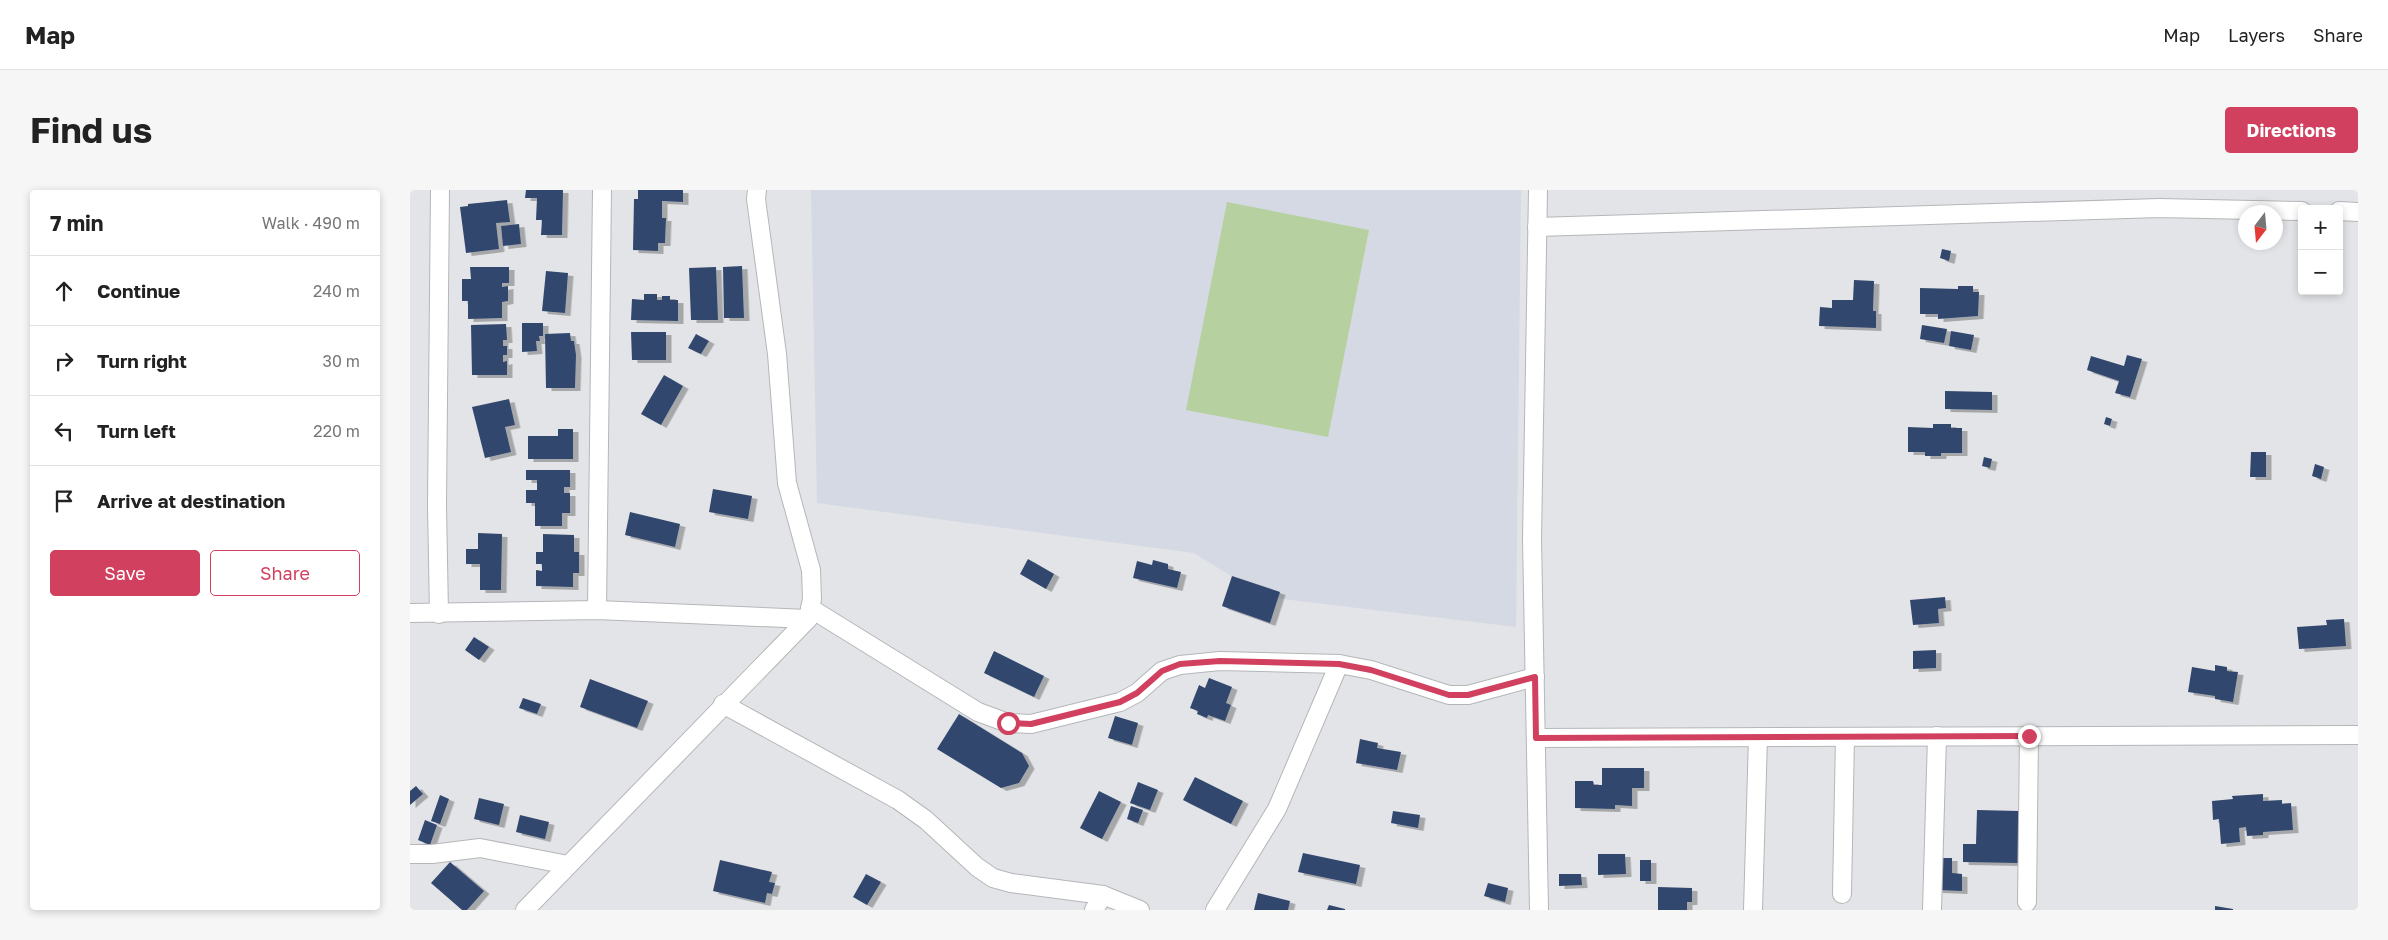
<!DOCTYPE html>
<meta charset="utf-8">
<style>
:root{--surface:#fff;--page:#f6f6f6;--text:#222;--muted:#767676;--line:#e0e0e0;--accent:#d1415f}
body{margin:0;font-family:"Golos Text",sans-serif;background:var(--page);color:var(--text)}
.controls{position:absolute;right:15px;top:15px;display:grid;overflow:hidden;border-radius:5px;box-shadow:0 2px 8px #0003}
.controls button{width:45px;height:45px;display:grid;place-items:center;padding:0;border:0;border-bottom:1px solid var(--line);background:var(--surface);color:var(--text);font:25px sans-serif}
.compass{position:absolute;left:1828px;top:15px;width:45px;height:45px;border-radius:50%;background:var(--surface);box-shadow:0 2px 8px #0003;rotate:196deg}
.stop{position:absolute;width:15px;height:15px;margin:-11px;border:4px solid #d1415f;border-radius:50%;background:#fff}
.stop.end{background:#d1415f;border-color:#fff;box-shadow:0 1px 5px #0008}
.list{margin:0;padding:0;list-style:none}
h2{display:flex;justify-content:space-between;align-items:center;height:65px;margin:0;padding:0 20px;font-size:21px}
h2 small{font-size:16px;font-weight:400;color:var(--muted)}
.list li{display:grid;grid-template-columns:32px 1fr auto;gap:15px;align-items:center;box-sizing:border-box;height:70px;padding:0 20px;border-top:1px solid var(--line)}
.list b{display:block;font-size:19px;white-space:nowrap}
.list em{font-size:16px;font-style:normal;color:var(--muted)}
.actions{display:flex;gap:10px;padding:15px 20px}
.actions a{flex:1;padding:11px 0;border:1px solid var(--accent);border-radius:5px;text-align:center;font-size:18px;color:var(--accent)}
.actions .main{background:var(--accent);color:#fff}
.icon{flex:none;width:28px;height:28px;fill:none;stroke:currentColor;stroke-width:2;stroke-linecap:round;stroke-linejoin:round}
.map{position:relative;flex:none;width:1948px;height:720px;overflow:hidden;border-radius:5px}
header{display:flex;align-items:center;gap:30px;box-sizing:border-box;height:70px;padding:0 25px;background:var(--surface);border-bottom:1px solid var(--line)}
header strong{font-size:24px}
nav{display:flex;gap:28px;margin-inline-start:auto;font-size:18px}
.intro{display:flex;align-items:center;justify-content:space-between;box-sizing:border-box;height:120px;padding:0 30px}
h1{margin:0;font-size:35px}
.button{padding:12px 22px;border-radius:5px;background:var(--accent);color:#fff;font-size:18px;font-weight:700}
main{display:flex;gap:30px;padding:0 30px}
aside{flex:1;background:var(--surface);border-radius:5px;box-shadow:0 2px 8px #0003}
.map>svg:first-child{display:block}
.built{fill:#d4d9e3}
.green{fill:#b7d0a0}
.building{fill:#32476d;filter:url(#shadow)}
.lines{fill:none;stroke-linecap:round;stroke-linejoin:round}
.street-casing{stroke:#b5b6b9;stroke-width:20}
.street{stroke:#fff;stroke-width:18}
.route{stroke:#d1415f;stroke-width:6}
</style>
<header>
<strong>Map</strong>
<nav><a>Map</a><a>Layers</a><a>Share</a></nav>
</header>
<div class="intro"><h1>Find us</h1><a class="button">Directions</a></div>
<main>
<aside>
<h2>7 min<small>Walk · 490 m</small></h2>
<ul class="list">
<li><svg class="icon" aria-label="ahead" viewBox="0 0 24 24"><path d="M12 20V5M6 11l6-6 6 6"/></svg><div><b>Continue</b></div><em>240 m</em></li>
<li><svg class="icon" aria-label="right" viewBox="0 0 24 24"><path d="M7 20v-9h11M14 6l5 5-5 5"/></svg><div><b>Turn right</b></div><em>30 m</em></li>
<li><svg class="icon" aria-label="left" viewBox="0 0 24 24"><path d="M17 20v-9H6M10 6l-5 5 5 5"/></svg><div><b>Turn left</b></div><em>220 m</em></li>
<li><svg class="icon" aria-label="arrive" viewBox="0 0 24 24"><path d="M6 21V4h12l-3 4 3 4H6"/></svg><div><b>Arrive at destination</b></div></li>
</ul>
<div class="actions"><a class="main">Save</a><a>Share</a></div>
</aside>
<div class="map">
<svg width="1948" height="720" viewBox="0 0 1948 720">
<defs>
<filter id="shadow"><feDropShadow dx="5.5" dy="3" stdDeviation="0" flood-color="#0004"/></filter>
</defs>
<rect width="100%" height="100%" fill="#e3e4e7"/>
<!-- built -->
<polygon class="built" points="401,0 1111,0 1106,437 855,407 784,363 407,313"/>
<!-- green -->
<polygon class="green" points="817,12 959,40 918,247 776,220"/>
<!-- building -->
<g class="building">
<polygon points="116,0 153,0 152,45 131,45 132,30 126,30 127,8 115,8"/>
<polygon points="228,0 273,0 273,12 252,11 252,28 256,28 255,53 248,53 248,61 223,60 224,9 228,9"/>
<polygon points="97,10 100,32 86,33 89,59 56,63 50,17 58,16 58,14"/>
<polygon points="109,34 111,54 93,56 91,36"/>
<polygon points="1532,59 1541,61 1539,71 1530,68"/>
<polygon points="332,76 334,128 314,128 313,77"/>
<polygon points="60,77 99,77 99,93 92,93 92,97 98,96 98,111 92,112 92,128 58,129 58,111 52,111 52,89 61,89"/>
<polygon points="306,77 308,130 281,130 279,78"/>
<polygon points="136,81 158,83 155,123 132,121"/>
<polygon points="1444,90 1464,91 1463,121 1466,121 1466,138 1409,136 1410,117 1422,118 1422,110 1443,110"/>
<polygon points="1548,96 1563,96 1563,102 1569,102 1568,126 1528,129 1528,124 1510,124 1510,98 1548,99"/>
<polygon points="234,104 247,104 247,110 252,110 252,106 260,106 260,110 268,110 268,131 221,130 222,109 234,110"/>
<polygon points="112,133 133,133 133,146 129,146 130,151 126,151 127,161 112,162"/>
<polygon points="96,134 97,150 93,150 93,156 97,156 97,165 93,165 93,172 97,171 97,185 62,185 61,135"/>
<polygon points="1512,135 1537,139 1534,153 1510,149"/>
<polygon points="1541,141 1564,145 1561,160 1539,156"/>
<polygon points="221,142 256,142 256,170 222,170"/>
<polygon points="160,143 161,151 164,151 166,165 165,198 136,198 135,144"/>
<polygon points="286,144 299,151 291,164 278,158"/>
<polygon points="1717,165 1732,169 1720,207 1705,203 1709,191 1677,180 1681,166 1714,176"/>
<polygon points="254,185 273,196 251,235 231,224"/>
<polygon points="1535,201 1582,202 1582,220 1535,219"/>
<polygon points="99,209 105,235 95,237 101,262 75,268 62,217"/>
<polygon points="1696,227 1702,229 1700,236 1694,234"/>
<polygon points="1523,234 1541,234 1541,238 1552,238 1552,263 1531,263 1531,266 1515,266 1515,262 1498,262 1498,237 1523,238"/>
<polygon points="148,239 163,239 163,269 118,269 118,246 148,246"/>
<polygon points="1841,262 1856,262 1856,287 1840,287"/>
<polygon points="1574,267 1582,269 1580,278 1572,276"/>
<polygon points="1905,274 1914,277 1911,289 1902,286"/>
<polygon points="116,280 160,280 160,297 154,297 154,303 160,303 160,323 152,323 152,336 125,336 125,313 116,313 116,300 127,300 127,290 116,290"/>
<polygon points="303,299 342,306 338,329 299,322"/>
<polygon points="220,322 270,334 265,357 215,345"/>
<polygon points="68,343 92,344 91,400 70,400 70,374 56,374 56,359 68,359"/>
<polygon points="133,344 164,345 164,362 169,362 169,383 163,383 163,397 126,396 126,380 132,381 132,374 126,374 126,362 133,362"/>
<polygon points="618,369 644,384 636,399 610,384"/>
<polygon points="743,370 758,374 758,379 771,382 767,398 723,388 727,371 742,375"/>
<polygon points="822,386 870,402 860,433 812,416"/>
<polygon points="1535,407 1536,418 1528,419 1529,433 1503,435 1500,410"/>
<polygon points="1934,429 1936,456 1889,459 1887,437 1917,435 1916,430"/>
<polygon points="64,447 79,457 69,470 55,460"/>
<polygon points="1526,460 1526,478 1503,479 1503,461"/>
<polygon points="584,461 634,486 624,507 574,483"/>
<polygon points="1805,475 1817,477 1817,481 1828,482 1823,512 1805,509 1805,506 1778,502 1782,477 1805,481"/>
<polygon points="799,488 822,497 816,513 821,515 815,531 798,525 797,528 787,524 788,521 780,518 789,495 795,498"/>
<polygon points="180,489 238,511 227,538 170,517"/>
<polygon points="113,508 131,514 127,524 109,518"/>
<polygon points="549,524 612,563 619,576 609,593 591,598 527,559"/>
<polygon points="705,526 728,533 722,555 698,548"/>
<polygon points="950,549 968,553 967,558 991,562 987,580 946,573"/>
<polygon points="1192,578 1234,578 1234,598 1222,598 1222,616 1205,615 1205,619 1165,618 1165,591 1183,591 1184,595 1192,595"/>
<polygon points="785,587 833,611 821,634 773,610"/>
<polygon points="728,592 748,600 740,620 720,613"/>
<polygon points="6,596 13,604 0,615 0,601"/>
<polygon points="689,601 711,612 692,649 670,638"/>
<polygon points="1853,604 1853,611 1872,610 1872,614 1881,613 1883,640 1853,642 1853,645 1837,646 1836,637 1829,638 1830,652 1811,654 1809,629 1803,630 1802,611 1823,609 1822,606"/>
<polygon points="30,605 39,609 30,634 21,631"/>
<polygon points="69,608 94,614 89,635 64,629"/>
<polygon points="721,616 733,620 728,633 717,629"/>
<polygon points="1567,620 1609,621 1608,673 1553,672 1553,654 1566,654"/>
<polygon points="983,621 1010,625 1008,638 981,633"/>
<polygon points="110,625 139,632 135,649 106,642"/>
<polygon points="15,630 27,635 20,655 8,650"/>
<polygon points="893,663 950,675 946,694 888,682"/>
<polygon points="1188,664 1215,664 1216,684 1188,685"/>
<polygon points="1527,668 1542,668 1542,683 1552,684 1552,701 1527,700"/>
<polygon points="310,670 362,682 359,692 365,693 362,704 357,703 355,713 303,701"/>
<rect x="1230" y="670" width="11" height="21"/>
<polygon points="40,672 74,701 57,720 52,720 21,693"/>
<polygon points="456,684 471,692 457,715 443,707"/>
<polygon points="1149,684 1171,684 1172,695 1149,696"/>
<polygon points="1078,693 1098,698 1095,712 1074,706"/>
<polygon points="1248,697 1282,698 1282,712 1277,712 1277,720 1248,720"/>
<polygon points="848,703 880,711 878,720 844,720"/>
<polygon points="919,715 935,719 935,720 917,720"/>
<polygon points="1805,716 1823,719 1823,720 1805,720"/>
</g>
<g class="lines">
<defs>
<g id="street">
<polyline points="1128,0 1122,349 1129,720"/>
<polyline points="1929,21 1948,22"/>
<polyline points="1127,37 1749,18 1892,21"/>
<polyline points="400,418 568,522 598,533 621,534 710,512 727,503 752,481 770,475 810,471 929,474 961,480 1039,505 1058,505 1125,487"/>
<polyline points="187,420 192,0"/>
<polyline points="0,423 187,420 398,429"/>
<polyline points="29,424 27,315 30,0"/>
<polyline points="313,514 488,610 516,630 567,677 583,688 601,693 693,705 730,720"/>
<polyline points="1126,548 1948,545"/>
<polyline points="0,664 22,664 70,658 158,675"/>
<polyline points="1432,704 1435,547"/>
<polyline points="1617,712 1619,546"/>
<polyline points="115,720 398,429 402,409 401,380 377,293 367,164 346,9 347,0"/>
<polyline points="684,720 693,705"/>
<polyline points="805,720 867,619 929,474"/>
<polyline points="1343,720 1348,547"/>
<polyline points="1522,720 1527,546"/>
</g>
</defs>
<!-- street casing -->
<use href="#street" class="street-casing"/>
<!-- street -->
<use href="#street" class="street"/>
</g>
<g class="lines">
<!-- route -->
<polyline class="route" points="598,533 621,534 710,512 727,503 752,481 770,474 810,471 929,474 961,480 1039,505 1058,505 1125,487 1126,548 1619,546"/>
</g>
</svg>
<div class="controls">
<button>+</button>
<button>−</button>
</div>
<svg class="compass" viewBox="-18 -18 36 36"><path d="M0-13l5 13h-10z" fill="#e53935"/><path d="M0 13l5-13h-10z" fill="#767676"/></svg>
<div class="stop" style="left:598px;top:533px"></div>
<div class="stop end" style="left:1619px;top:546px"></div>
</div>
</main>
